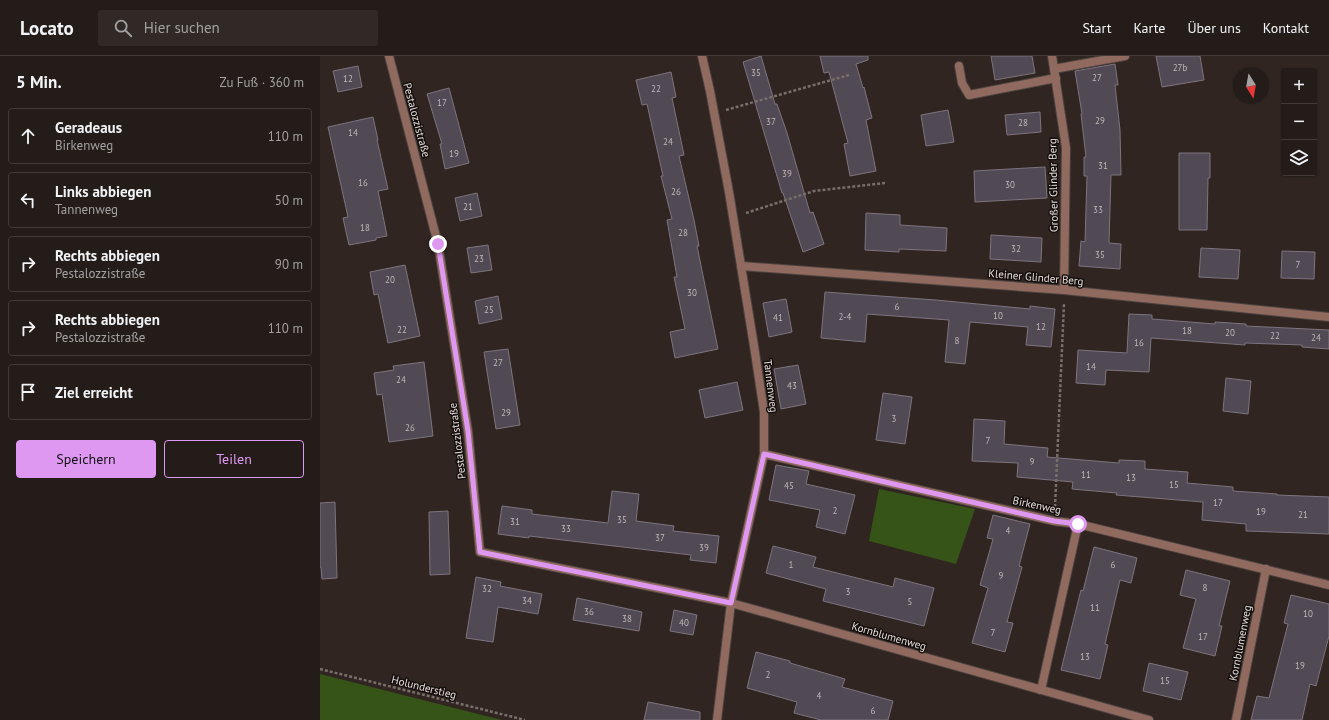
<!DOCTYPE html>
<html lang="de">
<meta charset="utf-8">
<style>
:root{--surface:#241c19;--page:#302926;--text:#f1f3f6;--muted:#a3a1a2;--line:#413a38;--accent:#de98f2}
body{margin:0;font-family:"PT Sans",sans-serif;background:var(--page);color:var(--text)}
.controls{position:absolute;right:12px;top:12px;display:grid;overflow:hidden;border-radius:4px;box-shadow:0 1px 3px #0004}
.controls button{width:36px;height:36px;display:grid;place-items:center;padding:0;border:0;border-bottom:1px solid var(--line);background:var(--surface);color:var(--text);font:20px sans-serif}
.compass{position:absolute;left:913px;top:12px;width:36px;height:36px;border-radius:50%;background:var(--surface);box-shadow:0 1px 3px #0004;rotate:169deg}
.stop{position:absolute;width:12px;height:12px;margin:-9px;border:3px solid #de98f2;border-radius:50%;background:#fff}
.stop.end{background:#de98f2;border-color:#fff;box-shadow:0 1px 4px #0008}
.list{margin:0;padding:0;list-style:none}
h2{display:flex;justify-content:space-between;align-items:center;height:52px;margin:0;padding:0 16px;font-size:17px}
h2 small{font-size:13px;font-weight:400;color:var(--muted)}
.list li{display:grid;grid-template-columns:26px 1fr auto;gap:12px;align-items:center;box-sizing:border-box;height:56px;margin:0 8px 8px;padding:0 8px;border:1px solid var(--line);border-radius:4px}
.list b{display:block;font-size:15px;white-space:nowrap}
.list p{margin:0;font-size:13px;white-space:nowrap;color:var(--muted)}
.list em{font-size:13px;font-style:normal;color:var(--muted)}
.actions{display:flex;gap:8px;padding:12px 16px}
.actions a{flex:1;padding:9px 0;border:1px solid var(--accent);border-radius:4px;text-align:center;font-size:14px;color:var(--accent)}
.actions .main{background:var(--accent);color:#111}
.icon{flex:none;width:22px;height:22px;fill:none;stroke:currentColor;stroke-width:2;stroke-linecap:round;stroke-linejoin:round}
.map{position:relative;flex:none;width:1009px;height:664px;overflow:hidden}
header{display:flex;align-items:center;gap:24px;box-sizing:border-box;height:56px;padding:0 20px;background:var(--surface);border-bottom:1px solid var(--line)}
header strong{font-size:19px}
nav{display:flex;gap:22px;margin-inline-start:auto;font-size:14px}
.search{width:280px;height:36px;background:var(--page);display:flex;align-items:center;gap:10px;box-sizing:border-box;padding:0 14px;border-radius:4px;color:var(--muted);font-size:15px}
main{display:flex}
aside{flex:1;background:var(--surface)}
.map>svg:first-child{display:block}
.green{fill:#365417}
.building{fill:#514953;stroke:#7d747f}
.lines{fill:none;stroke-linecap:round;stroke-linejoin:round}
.service-casing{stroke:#4d433f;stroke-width:10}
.minor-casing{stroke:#4d433f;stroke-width:10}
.path{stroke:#786e6a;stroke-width:2.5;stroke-dasharray:3 2;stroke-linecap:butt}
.service{stroke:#916a5f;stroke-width:8}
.minor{stroke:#916a5f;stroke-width:8}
.route{stroke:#de98f2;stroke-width:5}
.labels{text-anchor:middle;stroke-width:3;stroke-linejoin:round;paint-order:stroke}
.number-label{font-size:9px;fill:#c1b9b9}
.street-label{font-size:11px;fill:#e6dedb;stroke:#140f0d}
</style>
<header>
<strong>Locato</strong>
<div class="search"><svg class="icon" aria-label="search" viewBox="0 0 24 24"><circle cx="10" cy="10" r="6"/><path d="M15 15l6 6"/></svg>Hier suchen</div>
<nav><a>Start</a><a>Karte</a><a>Über uns</a><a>Kontakt</a></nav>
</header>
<main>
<aside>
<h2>5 Min.<small>Zu Fuß · 360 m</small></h2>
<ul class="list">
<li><svg class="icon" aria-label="ahead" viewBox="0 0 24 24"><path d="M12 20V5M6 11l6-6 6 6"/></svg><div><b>Geradeaus</b><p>Birkenweg</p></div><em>110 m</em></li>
<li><svg class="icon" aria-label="left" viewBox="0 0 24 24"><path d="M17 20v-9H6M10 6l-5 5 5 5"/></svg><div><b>Links abbiegen</b><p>Tannenweg</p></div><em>50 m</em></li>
<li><svg class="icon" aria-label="right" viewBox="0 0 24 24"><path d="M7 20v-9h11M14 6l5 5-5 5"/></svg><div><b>Rechts abbiegen</b><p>Pestalozzistraße</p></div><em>90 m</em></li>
<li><svg class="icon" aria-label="right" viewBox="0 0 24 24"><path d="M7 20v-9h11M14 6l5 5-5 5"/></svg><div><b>Rechts abbiegen</b><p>Pestalozzistraße</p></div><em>110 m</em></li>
<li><svg class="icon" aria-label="arrive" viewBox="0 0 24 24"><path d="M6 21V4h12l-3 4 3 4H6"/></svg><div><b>Ziel erreicht</b></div></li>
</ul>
<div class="actions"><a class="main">Speichern</a><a>Teilen</a></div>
</aside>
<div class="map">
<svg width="1009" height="664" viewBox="0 0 1009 664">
<rect width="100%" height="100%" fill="#302521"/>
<!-- green -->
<g class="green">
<polygon points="559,433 655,453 636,508 549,485"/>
<polygon points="0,618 182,664 0,664"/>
</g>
<!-- building -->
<g class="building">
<polygon points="441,0 455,48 457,48 467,77 490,157 493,156 504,188 483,196 463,137 462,137 423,6"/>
<polygon points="500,0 548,0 548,4 536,8 543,32 544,31 552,62 546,64 556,115 530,120 524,88 528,87 509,16 504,17"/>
<polygon points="671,0 712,0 715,17 675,24"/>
<polygon points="836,0 880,0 884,24 842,31"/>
<polygon points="795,8 798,29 795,29 800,74 801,119 791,119 789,187 801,188 800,213 759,210 761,185 765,186 767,120 764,120 764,101 766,101 761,58 762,58 755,15"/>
<polygon points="38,10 42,31 18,36 13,15"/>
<polygon points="351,16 356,41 352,42 364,99 359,100 374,164 379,190 377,190 398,293 355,302 350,276 365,273 354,221 357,221 347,164 352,163 341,120 343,120 327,48 322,49 316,24"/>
<polygon points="129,32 149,107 125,113 120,88 122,88 107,38"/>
<polygon points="628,54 634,86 606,90 601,59"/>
<polygon points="720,56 721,76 687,79 685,59"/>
<polygon points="53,61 58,84 57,84 68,133 58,135 67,180 56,182 56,184 29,189 23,162 28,161 8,71"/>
<polygon points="859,97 890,97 890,122 888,122 887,174 859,174"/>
<polygon points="725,111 727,142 655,146 654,115"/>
<polygon points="157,137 162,160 140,165 135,142"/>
<polygon points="546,157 580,159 580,169 627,172 626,195 579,193 579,196 545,194"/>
<polygon points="671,179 722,182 721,206 670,203"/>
<polygon points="168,189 172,214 151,217 147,192"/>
<polygon points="881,192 920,194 918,223 879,221"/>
<polygon points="962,195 995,196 994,223 961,222"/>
<polygon points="85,209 100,280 68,287 58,238 54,239 50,216"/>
<polygon points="505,236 616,244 710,253 710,250 735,253 731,291 706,289 708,271 650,266 645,308 625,306 629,264 547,258 545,286 501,282"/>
<polygon points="178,240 182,263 159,268 155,245"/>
<polygon points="466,243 472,276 449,281 443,247"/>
<polygon points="809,258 832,259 832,263 895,268 895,266 926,268 926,270 1009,274 1009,293 982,291 982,289 925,287 925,289 831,282 829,316 786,314 785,329 756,327 758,294 807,297"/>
<polygon points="188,293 200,369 176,373 164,296"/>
<polygon points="104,306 113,380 69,386 62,338 57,339 54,317 74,314 73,310"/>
<polygon points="478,309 486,348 461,353 454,313"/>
<polygon points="906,322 931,325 928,358 903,355"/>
<polygon points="417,326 423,354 385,362 379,334"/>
<polygon points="563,337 592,341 585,388 556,384"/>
<polygon points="654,363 685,365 684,388 728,392 727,401 799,407 799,404 825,405 825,413 868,416 867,427 913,431 913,435 957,438 957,439 1009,441 1009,478 926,475 926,468 882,464 883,446 796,439 797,437 752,433 753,426 697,421 698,407 652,405"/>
<polygon points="456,409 489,415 486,428 535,439 525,478 496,471 500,454 449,444"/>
<polygon points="292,435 319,438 316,465 354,470 353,475 399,480 396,507 370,504 371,499 209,480 209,482 178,478 182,450 212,454 212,458 288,467"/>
<polygon points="15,446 17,522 2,523 1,511 0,511 0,447"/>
<polygon points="128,455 130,518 110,519 109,456"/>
<polygon points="673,459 710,468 699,510 702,511 687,566 693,567 685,596 652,587 668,532 660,529 673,483 667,482"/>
<polygon points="453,490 496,501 493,511 573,531 575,522 614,532 604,570 503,545 506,533 446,517"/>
<polygon points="774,491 817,502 811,527 800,524 785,588 788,589 780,623 741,614 761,534 763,535"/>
<polygon points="866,514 910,525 899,570 902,570 895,600 863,592 876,543 860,539"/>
<polygon points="156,521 181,526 180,530 222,538 218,558 178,551 173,586 146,582"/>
<polygon points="971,539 1009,548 1009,580 996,630 990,628 982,664 931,664 937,640 949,642 968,568 964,567"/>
<polygon points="257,542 322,556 319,575 253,564"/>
<polygon points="354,554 377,559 373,579 350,575"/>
<polygon points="436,596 470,605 470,607 525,623 522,631 573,645 568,664 501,664 474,657 477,646 427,632"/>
<polygon points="829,607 868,616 861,644 823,635"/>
<polygon points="328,646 380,656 380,664 324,664"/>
</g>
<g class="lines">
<defs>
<g id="service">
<polyline points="639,10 642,27 649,39 736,22"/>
<polyline points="734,13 805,0"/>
</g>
<g id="minor">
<polyline points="69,0 118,188 148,375 160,496 411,547 829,664"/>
<polyline points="382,0 390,35 409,136 434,290 444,356 444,398 411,547 397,664"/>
<polyline points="732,0 746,92 744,234"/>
<polyline points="421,210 744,234 1009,261"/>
<polyline points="444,398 734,465 758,468 1009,529"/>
<polyline points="721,634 758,468"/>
<polyline points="916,664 946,513"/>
</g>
</defs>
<!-- service casing -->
<use href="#service" class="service-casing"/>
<!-- minor casing -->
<use href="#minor" class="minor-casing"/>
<!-- path -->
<g class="path">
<polyline points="406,54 529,19"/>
<polyline points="426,157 494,135 565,127"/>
<polyline points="735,451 744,248"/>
<polyline points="0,613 205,664"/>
</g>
<!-- service -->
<use href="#service" class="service"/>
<!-- minor -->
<use href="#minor" class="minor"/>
</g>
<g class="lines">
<!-- route -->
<polyline class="route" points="118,188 148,375 160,496 411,547 444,398 734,465 758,468"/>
</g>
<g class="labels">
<!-- number labels -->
<g class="number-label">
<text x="860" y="15">27b</text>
<text x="436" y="20">35</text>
<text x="777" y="25">27</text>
<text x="28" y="26">12</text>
<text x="336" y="36">22</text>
<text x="122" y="50">17</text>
<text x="780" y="68">29</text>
<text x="451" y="69">37</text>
<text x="703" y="70">28</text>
<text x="33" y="80">14</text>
<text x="348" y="89">24</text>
<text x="134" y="101">19</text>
<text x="783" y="113">31</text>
<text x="467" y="121">39</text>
<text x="43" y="130">16</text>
<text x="690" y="132">30</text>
<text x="356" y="139">26</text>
<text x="148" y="154">21</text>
<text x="778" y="157">33</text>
<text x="45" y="175">18</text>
<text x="363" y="180">28</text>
<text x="696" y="196">32</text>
<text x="780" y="202">35</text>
<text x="159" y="206">23</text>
<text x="978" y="212">7</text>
<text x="70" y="227">20</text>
<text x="372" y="240">30</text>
<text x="577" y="254">6</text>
<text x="169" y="257">25</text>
<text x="678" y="263">10</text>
<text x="525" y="264">2-4</text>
<text x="458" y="265">41</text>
<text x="721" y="274">12</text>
<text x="82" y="277">22</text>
<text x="867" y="278">18</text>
<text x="910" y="280">20</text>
<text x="955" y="283">22</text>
<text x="996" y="285">24</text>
<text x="637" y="288">8</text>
<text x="819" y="290">16</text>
<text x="178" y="310">27</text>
<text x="771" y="314">14</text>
<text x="81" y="327">24</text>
<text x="472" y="333">43</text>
<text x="186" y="360">29</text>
<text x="574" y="366">3</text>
<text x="90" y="375">26</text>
<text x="668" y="388">7</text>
<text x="712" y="409">9</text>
<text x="766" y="422">11</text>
<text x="811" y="425">13</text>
<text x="854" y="432">15</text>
<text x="469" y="433">45</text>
<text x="898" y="450">17</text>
<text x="515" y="458">2</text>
<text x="941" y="459">19</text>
<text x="983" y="462">21</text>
<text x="302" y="467">35</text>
<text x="195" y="469">31</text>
<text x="246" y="476">33</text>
<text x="688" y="478">4</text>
<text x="340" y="485">37</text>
<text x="384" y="495">39</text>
<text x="471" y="512">1</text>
<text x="793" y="512">6</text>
<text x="681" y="523">9</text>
<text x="885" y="535">8</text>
<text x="167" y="536">32</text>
<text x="528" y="539">3</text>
<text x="207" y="548">34</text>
<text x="590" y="549">5</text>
<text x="775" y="555">11</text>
<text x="269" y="559">36</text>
<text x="988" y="561">10</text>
<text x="307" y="566">38</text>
<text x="364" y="570">40</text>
<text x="673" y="580">7</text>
<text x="883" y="584">17</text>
<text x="765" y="604">13</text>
<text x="980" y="613">19</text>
<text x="448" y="622">2</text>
<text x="845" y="628">15</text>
<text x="499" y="643">4</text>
<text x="553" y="658">6</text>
</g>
<!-- street labels -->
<g class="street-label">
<text transform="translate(97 64) rotate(75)" y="4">Pestalozzistraße</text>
<text transform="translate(733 129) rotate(-91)" y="4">Großer Glinder Berg</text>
<text transform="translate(716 221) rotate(5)" y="4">Kleiner Glinder Berg</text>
<text transform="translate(451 330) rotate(83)" y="4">Tannenweg</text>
<text transform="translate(137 385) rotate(-97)" y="4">Pestalozzistraße</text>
<text transform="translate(717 449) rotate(12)" y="4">Birkenweg</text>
<text transform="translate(569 580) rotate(16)" y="4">Kornblumenweg</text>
<text transform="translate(920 587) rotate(-79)" y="4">Kornblumenweg</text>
<text transform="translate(104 631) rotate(14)" y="4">Holunderstieg</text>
</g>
</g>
</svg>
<div class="controls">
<button>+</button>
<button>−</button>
<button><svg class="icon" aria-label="layers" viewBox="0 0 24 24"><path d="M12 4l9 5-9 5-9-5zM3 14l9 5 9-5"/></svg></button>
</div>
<svg class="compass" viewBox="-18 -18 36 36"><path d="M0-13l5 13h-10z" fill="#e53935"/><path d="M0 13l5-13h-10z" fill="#a3a1a2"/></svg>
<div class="stop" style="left:758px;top:468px"></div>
<div class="stop end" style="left:118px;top:188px"></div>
</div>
</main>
